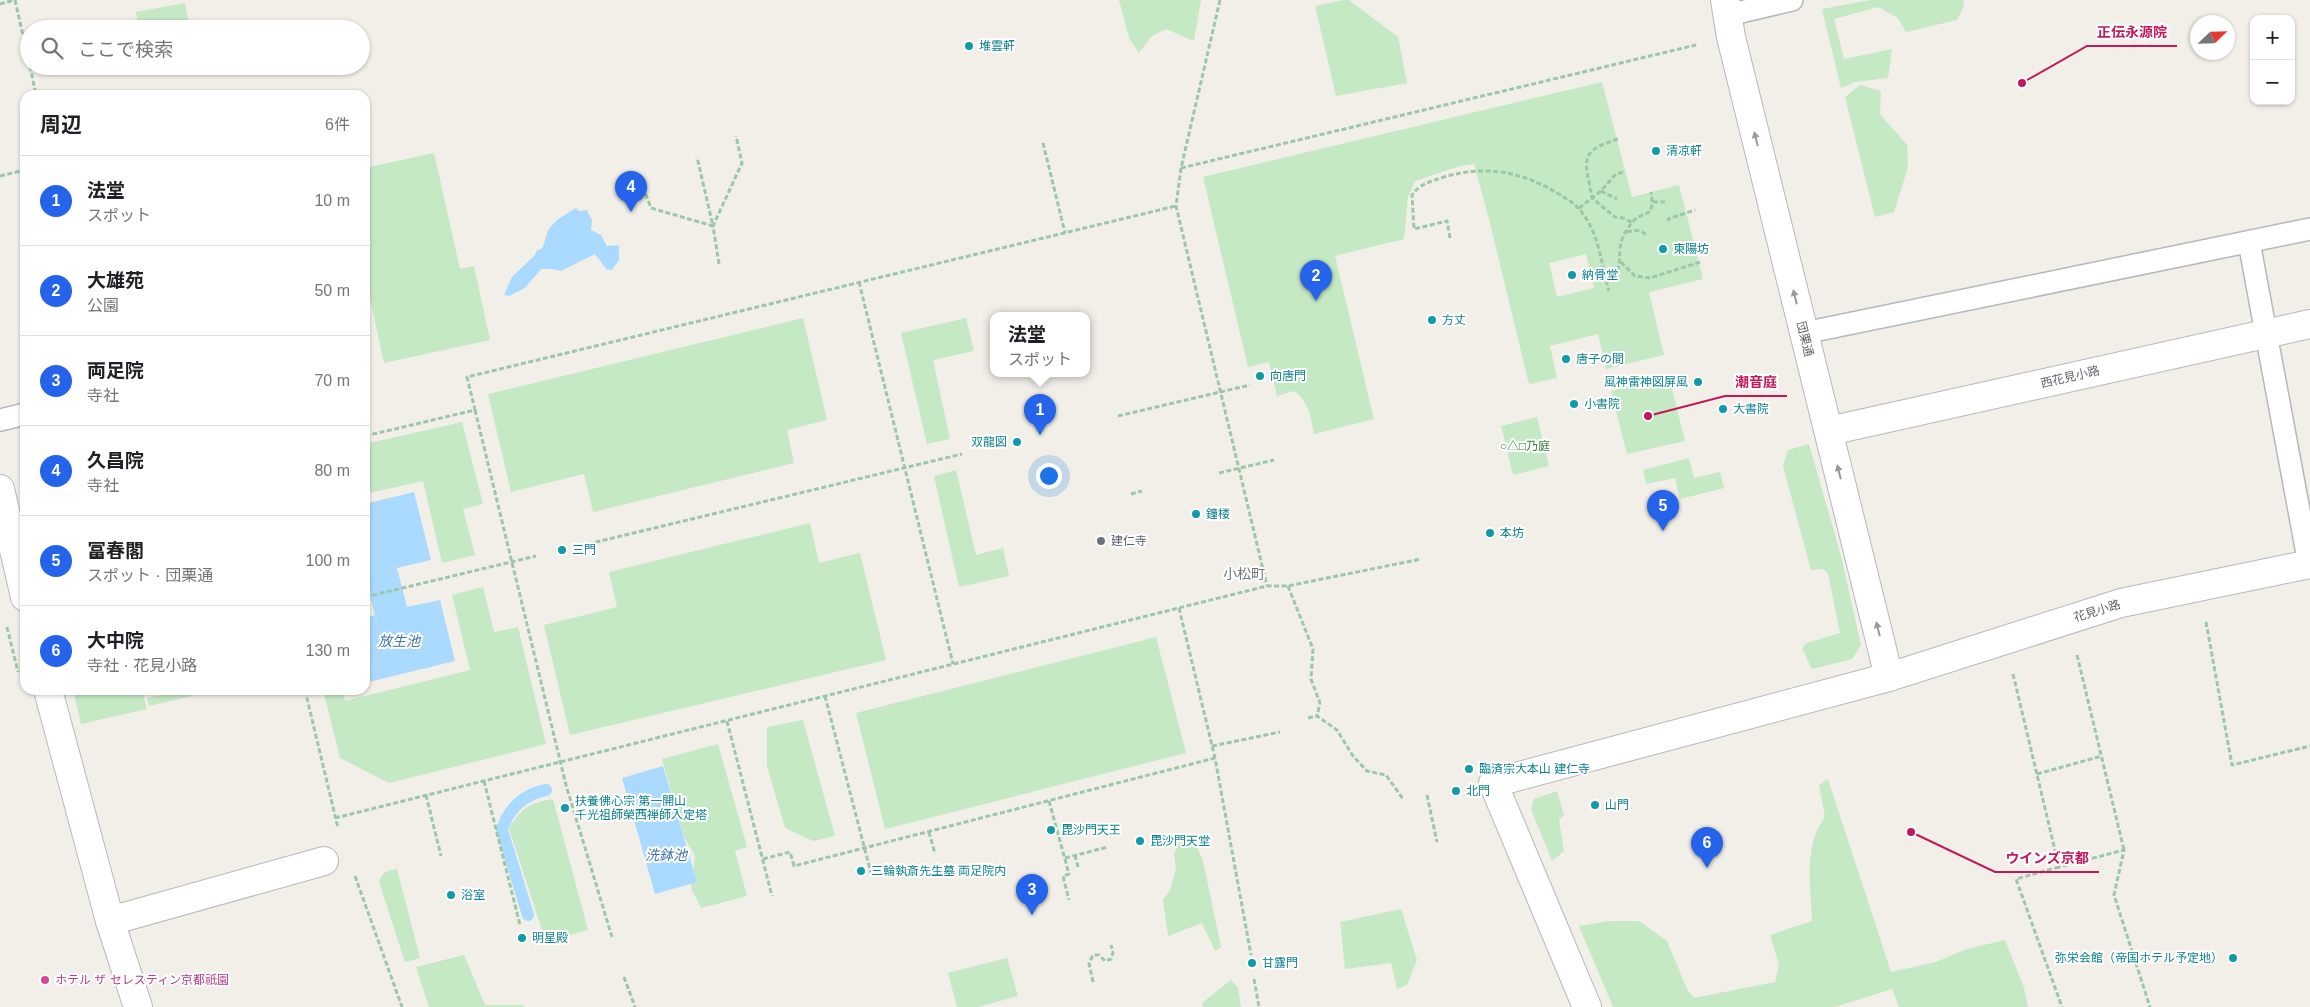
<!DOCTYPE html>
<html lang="ja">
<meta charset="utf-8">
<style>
:root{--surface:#fff;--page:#f6f6f6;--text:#202124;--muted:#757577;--line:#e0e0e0;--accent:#2563eb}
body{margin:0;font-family:Helvetica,"Noto Sans JP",sans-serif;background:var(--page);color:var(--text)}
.controls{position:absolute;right:15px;top:15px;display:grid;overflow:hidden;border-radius:10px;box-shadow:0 1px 4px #0004}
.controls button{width:45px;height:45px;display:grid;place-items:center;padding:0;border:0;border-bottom:1px solid var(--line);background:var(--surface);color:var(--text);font:25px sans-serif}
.compass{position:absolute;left:2190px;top:15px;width:45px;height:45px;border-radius:50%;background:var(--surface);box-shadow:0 1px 4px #0004;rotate:67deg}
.you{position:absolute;left:1048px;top:475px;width:18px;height:18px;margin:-12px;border:4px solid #fff;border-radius:50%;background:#1a73e8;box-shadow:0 0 0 8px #1a73e833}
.badge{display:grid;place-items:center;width:32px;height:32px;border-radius:50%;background:var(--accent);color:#fff;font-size:16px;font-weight:700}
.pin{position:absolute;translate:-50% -41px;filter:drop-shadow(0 1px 2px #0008)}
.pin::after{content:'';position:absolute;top:26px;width:18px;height:15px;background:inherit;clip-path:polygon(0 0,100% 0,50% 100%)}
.popup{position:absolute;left:990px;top:312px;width:100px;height:65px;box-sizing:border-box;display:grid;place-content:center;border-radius:10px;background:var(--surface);filter:drop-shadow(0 1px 4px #0005);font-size:16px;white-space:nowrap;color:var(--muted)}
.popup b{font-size:19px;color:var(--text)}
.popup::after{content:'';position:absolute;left:50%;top:100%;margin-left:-10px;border:10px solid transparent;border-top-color:var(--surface)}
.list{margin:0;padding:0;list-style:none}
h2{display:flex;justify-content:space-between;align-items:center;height:65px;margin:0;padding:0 20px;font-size:21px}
h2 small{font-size:16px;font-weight:400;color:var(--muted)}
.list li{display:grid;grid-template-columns:32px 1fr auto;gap:15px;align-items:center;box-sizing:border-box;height:90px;padding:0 20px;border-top:1px solid var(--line)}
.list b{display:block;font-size:19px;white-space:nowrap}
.list p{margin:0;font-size:16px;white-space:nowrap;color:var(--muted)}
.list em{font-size:16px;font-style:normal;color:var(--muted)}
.icon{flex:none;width:28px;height:28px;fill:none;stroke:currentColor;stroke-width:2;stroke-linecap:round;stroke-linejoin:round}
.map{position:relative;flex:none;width:2310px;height:1007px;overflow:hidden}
.search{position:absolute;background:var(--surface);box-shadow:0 1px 4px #0004;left:20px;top:20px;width:350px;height:55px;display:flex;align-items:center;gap:12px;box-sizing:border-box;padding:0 18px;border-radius:28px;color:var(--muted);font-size:19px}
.panel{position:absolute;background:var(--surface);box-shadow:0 1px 4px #0004;left:20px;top:90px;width:350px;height:605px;border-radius:15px}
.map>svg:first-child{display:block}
.green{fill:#c5e8c5;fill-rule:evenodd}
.water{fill:#aadaff}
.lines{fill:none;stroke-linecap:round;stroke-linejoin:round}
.stream{stroke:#aadaff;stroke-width:12}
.lane-casing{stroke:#b5b8bc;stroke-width:24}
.street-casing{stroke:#b5b8bc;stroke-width:30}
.secondary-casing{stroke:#b6babf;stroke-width:30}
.path{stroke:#9cc7a9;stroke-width:3;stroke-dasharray:5 2.5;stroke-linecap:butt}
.lane{stroke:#fff;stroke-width:21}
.street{stroke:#fff;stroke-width:28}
.secondary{stroke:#fff;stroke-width:28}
.oneway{fill:#979a9d}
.culture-dot{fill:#0f9aa8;stroke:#fff;stroke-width:2}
.worship-dot{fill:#6b7280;stroke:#fff;stroke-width:2}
.hotel-dot{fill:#d1479c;stroke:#fff;stroke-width:2}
.labels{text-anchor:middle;stroke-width:4;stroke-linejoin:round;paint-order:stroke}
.culture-label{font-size:12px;fill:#0d838f;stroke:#fff;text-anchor:start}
.street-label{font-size:12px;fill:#5f6368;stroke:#fff}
.park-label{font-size:12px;fill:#348238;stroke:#fff}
.worship-label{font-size:12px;fill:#5b616d;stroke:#fff;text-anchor:start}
.hotel-label{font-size:12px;fill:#b23c85;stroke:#fff;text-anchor:start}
.neighbourhood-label{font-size:14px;fill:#70757a;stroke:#fff}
.water-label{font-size:14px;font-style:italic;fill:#4174aa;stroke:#fff}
.leader{fill:none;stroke:#c2185b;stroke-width:2}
.callout-dot{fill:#c2185b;stroke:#fff;stroke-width:2}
.callout-label{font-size:14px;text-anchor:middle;font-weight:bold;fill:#c2185b;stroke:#fff;stroke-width:4;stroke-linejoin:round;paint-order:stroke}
</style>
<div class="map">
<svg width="2310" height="1007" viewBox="0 0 2310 1007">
<rect width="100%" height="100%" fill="#f1efe8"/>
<!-- green -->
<g class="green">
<polygon points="1119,0 1201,0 1194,41 1166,29 1152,36 1139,53 1129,38"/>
<polygon points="1344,0 1349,0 1398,37 1407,83 1336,96 1315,6"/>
<polygon points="1871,0 1963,0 1964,6 1957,20 1906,32 1898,18 1878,7 1834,19 1844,59 1892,49 1888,78 1855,82 1841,88 1822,9"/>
<polygon points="185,3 190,29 139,29 136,12"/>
<path d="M1602,82L1632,197L1679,185L1703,279L1649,292L1664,355L1606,369L1598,334L1550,346L1557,378L1529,384L1489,219L1474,164L1460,166L1415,181L1408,197L1404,239L1335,256L1374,419L1314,434C1311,417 1309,402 1294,391L1277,396L1269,362L1248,367L1203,177ZM1586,254L1594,288L1557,297L1549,263Z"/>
<polygon points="1860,85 1881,91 1880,114 1907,145 1908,167 1894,212 1875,217 1845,97"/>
<polygon points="434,153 460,269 474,266 490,340 384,363 365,275 365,168"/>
<polygon points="803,318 827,420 787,430 794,463 593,512 584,474 511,492 488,394"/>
<polygon points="966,318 974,351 933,360 950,439 927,444 901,333"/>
<polygon points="1669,377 1685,441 1627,454 1611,391"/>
<polygon points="1537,417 1549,466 1513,475 1501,426"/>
<polygon points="462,422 483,504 463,509 475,555 442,563 423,481 365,494 365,444"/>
<polygon points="1809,444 1841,556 1861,645 1852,659 1812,669 1802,648 1807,643 1840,633 1828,573 1823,569 1811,570 1783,466 1788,450"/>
<polygon points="1689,458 1694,478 1720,472 1724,488 1680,499 1675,478 1646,484 1643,470"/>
<polygon points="956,470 976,555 1003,548 1009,576 959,587 934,476"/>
<polygon points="810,523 819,563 860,553 886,660 570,735 544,625 617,607 609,572"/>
<polygon points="483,587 494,632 518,627 546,744 389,783 340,758 323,690 342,690 345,701 470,670 452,595"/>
<polygon points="1156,637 1186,753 885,829 856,713"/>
<polygon points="73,690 142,690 147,709 81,724"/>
<polygon points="182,690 217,690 149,706 147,698"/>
<polygon points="803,720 835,836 813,841 785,828 767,766 767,727"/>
<polygon points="718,744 747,847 735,851 747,896 701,908 691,888 695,856 684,837 662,759"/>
<path d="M1828,779L1891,972L1936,962L1967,949L2005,940L2024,988L2028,1007H1899L1892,989L1835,1007H1613L1579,926L1610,921H1639L1667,941L1687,989L1694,998L1775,982L1779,965L1770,935L1812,921C1811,888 1803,844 1825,817L1819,785Z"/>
<polygon points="1557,791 1564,815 1559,820 1564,851 1552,861 1531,809 1534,799"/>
<path d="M553,799L588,930L549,941L544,935L536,912L509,828C522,808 529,803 553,799Z"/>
<polygon points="1194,839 1203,861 1221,947 1215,951 1202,923 1168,936 1163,900 1170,890 1176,868 1174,853 1181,840"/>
<path d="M397,869L420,958L405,962L379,882C382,872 387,871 397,869Z"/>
<polygon points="1401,909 1417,960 1407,985 1397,989 1391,963 1345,969 1340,922"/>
<polygon points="464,955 485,1005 523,1005 524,1007 429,1007 416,967"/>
<polygon points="1007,958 1018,996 978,1007 957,1007 948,973"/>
<polygon points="1231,980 1238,988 1241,1007 1203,1007 1202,1003"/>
</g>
<!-- water -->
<g class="water">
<path d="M576,208L579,211L587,210L592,220L591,230L601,235L607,246L619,245V260L612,270L606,269L595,254L561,271L552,269H541L525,288L509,296L504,295L512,277L535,255L537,250L542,249C545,243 546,234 549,229C556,219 566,214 576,208Z"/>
<polygon points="414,492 431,560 397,568 407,607 440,600 455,661 365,683 365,618 375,615 365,577 365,504"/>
<polygon points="663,766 697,882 655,894 622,778"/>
</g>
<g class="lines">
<!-- stream -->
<path class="stream" d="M528,915L502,830C508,809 524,794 546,790"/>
<defs>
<g id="lane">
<polyline points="1728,15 1792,0"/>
<polyline points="2249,242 2309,564"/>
<polyline points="1804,333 2310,229"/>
<polyline points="0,420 25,414"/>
</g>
<g id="street">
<polyline points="1725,0 1731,37 1889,677"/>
<polyline points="1829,431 2310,324"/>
<polyline points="110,921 324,861"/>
<polyline points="1587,1007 1493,783 1889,677 2121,603 2310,564"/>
</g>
<g id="secondary">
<polyline points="0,489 25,597"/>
<polyline points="48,690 110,921 138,1007"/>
</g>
</defs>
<!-- lane casing -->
<use href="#lane" class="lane-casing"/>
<!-- street casing -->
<use href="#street" class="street-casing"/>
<!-- secondary casing -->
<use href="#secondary" class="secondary-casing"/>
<!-- path -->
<g class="path">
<polyline points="15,0 29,62"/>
<polyline points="1220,0 1181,168 1176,206 1267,586"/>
<polyline points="0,4 14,0"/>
<polyline points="30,66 36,95"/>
<path d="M1618,139C1576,152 1586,161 1592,198L1615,217L1623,218L1632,222"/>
<polyline points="1043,143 1065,233"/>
<polyline points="1181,168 1696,45"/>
<polyline points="0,176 25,170"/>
<polyline points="643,187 651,208 713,226 697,157"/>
<polyline points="1601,191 1617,199"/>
<polyline points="1653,202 1665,202"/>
<polyline points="1579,208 1601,191 1616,174 1624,172"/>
<polyline points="1669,221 1668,219 1695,210"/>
<path d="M1627,232C1635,230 1641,229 1647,236"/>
<path d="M1450,238L1447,221L1414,229L1412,195C1421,183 1429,182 1444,177C1484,165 1521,171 1557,193C1565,198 1573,202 1579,209C1599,231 1601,264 1609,291"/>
<polyline points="1684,249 1702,243"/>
<polyline points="1621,262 1635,276 1650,278 1700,262"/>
<polyline points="719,264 713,226 742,163 736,136"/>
<path d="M1605,277L1615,275C1621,265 1619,260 1620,249C1620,241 1626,230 1631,224C1642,208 1656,222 1651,192"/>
<polyline points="859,282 953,664"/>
<polyline points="475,410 566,785 612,937"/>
<polyline points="1118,416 1250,385"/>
<polyline points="365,436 475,410 467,377 1176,206"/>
<polyline points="1219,473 1274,460"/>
<polyline points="1131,494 1142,491"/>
<polyline points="588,544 962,454"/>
<polyline points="1288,586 1313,649 1311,679 1320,703 1317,716"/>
<polyline points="365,597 536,556"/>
<polyline points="1179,608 1215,758 1251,955"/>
<polyline points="2206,622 2232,765 2310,746"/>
<polyline points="7,627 18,672"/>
<polyline points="2077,655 2124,850"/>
<polyline points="2013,674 2059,867 2124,850 2114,895 2150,1007"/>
<polyline points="305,690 338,828"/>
<polyline points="825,696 871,873"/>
<polyline points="1308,718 1317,716 1337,730 1353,756 1367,771 1386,775 1403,799"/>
<polyline points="727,721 772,896"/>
<polyline points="1212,746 1280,732"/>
<polyline points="2037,774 2102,756"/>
<polyline points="484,781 520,925"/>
<polyline points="426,795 441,856"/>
<polyline points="1427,795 1437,842"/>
<polyline points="1049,801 1069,874 1063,876 1069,900"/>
<polyline points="335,818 1267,586 1288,586 1421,559"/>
<polyline points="929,832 935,854"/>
<polyline points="1075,855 1078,867"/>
<polyline points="1065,858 1108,847"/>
<polyline points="763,859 790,852 794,866 1215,758"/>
<polyline points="2059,867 2016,879 2062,1007"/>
<polyline points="355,876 402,1007"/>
<polyline points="624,977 635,1007"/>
<polyline points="1254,979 1259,1007"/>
<polyline points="1093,982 1089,963 1093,955 1099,955 1105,961 1111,959 1113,953 1111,945"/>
</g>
<!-- lane -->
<use href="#lane" class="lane"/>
<!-- street -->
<use href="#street" class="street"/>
<!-- secondary -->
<use href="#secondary" class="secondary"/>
</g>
<!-- one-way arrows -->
<defs><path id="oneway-solid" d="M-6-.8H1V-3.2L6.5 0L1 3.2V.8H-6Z" transform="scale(1.25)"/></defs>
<g class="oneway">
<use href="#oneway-solid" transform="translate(1756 139) rotate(-104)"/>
<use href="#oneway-solid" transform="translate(1795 297) rotate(-104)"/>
<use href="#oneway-solid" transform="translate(1839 472) rotate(-104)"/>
<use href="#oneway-solid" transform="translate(1878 629) rotate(-104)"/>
</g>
<!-- markers -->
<g class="culture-dot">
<circle cx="969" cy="46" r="5"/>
<circle cx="1656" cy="151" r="5"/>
<circle cx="1663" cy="249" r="5"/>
<circle cx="1572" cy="275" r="5"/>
<circle cx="1432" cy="320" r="5"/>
<circle cx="1566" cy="359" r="5"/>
<circle cx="1260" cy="376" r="5"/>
<circle cx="1698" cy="382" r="5"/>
<circle cx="1574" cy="404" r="5"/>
<circle cx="1723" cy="409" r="5"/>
<circle cx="1017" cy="442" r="5"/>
<circle cx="1196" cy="514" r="5"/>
<circle cx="1490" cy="533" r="5"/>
<circle cx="562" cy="550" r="5"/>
<circle cx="1469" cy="769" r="5"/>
<circle cx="1456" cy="791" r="5"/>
<circle cx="1595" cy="805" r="5"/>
<circle cx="565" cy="808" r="5"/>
<circle cx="1051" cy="830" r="5"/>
<circle cx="1140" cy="841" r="5"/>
<circle cx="861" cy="871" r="5"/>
<circle cx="451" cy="895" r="5"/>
<circle cx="522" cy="938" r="5"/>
<circle cx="2233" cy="958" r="5"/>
<circle cx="1252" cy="963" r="5"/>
</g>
<circle class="worship-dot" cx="1101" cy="541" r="5"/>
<circle class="hotel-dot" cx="45" cy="980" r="5"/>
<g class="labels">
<!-- culture labels -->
<g class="culture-label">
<text x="979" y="50">堆雲軒</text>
<text x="1666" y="155">清凉軒</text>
<text x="1673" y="253">東陽坊</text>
<text x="1582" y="279">納骨堂</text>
<text x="1442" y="324">方丈</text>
<text x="1576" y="363">唐子の間</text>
<text x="1270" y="380">向唐門</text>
<text x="1688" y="386" text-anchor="end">風神雷神図屏風</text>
<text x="1584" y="408">小書院</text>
<text x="1733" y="413">大書院</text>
<text x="1007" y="446" text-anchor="end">双龍図</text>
<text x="1206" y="518">鐘楼</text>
<text x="1500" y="537">本坊</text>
<text x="572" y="554">三門</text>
<text x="1479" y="773">臨済宗大本山 建仁寺</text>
<text x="1466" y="795">北門</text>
<text x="575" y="805">扶養佛心宗 第一開山<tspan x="575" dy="14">千光祖師榮西禅師入定塔</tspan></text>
<text x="1605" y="809">山門</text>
<text x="1061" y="834">毘沙門天王</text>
<text x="1150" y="845">毘沙門天堂</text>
<text x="871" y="875">三輪執斎先生墓 両足院内</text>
<text x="461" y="899">浴室</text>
<text x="532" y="942">明星殿</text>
<text x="2223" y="962" text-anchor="end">弥栄会館（帝国ホテル予定地）</text>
<text x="1262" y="967">甘露門</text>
</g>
<!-- street labels -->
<g class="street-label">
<text transform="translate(1805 339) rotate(76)" y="4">団栗通</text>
<text transform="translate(2070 377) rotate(-13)" y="4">西花見小路</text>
<text transform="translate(2097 611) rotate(-17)" y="4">花見小路</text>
</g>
<!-- park labels -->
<g class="park-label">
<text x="1525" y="450">○△□乃庭</text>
</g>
<!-- worship labels -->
<g class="worship-label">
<text x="1111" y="545">建仁寺</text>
</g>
<!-- hotel labels -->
<g class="hotel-label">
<text x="55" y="984">ホテル ザ セレスティン京都祇園</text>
</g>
<!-- neighbourhood labels -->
<g class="neighbourhood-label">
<text x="1244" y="579">小松町</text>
</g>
<!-- water labels -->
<g class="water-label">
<text x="399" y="646">放生池</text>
<text x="666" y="860">洗鉢池</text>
</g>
</g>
<!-- callouts -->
<path class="leader" d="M2022 83L2087 46H2177M1648 416L1725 396H1787M1911 832L1995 872H2099"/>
<g class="callout-dot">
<circle cx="2022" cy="83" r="5"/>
<circle cx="1648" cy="416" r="5"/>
<circle cx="1911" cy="832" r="5"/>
</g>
<g class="callout-label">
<text x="2132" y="37">正伝永源院</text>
<text x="1756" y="387">潮音庭</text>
<text x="2047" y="863">ウインズ京都</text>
</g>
</svg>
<div class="controls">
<button>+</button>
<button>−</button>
</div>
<svg class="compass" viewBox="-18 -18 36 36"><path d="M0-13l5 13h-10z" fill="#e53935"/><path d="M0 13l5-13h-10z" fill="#757577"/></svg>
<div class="you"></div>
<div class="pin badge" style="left:1040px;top:435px">1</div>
<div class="popup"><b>法堂</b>スポット</div>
<div class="pin badge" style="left:1316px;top:301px">2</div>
<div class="pin badge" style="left:1032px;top:915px">3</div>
<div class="pin badge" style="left:631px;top:212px">4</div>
<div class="pin badge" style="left:1663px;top:531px">5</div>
<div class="pin badge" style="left:1707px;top:868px">6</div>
<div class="search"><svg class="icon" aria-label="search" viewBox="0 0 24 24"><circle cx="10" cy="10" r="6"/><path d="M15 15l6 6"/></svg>ここで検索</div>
<section class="panel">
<h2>周辺<small>6件</small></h2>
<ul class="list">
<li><span class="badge">1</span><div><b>法堂</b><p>スポット</p></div><em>10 m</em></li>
<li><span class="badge">2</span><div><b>大雄苑</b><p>公園</p></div><em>50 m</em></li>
<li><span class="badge">3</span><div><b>両足院</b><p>寺社</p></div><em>70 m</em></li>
<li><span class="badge">4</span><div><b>久昌院</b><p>寺社</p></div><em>80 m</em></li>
<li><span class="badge">5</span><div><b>冨春閣</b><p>スポット · 団栗通</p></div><em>100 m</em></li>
<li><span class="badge">6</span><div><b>大中院</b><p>寺社 · 花見小路</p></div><em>130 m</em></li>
</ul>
</section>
</div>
